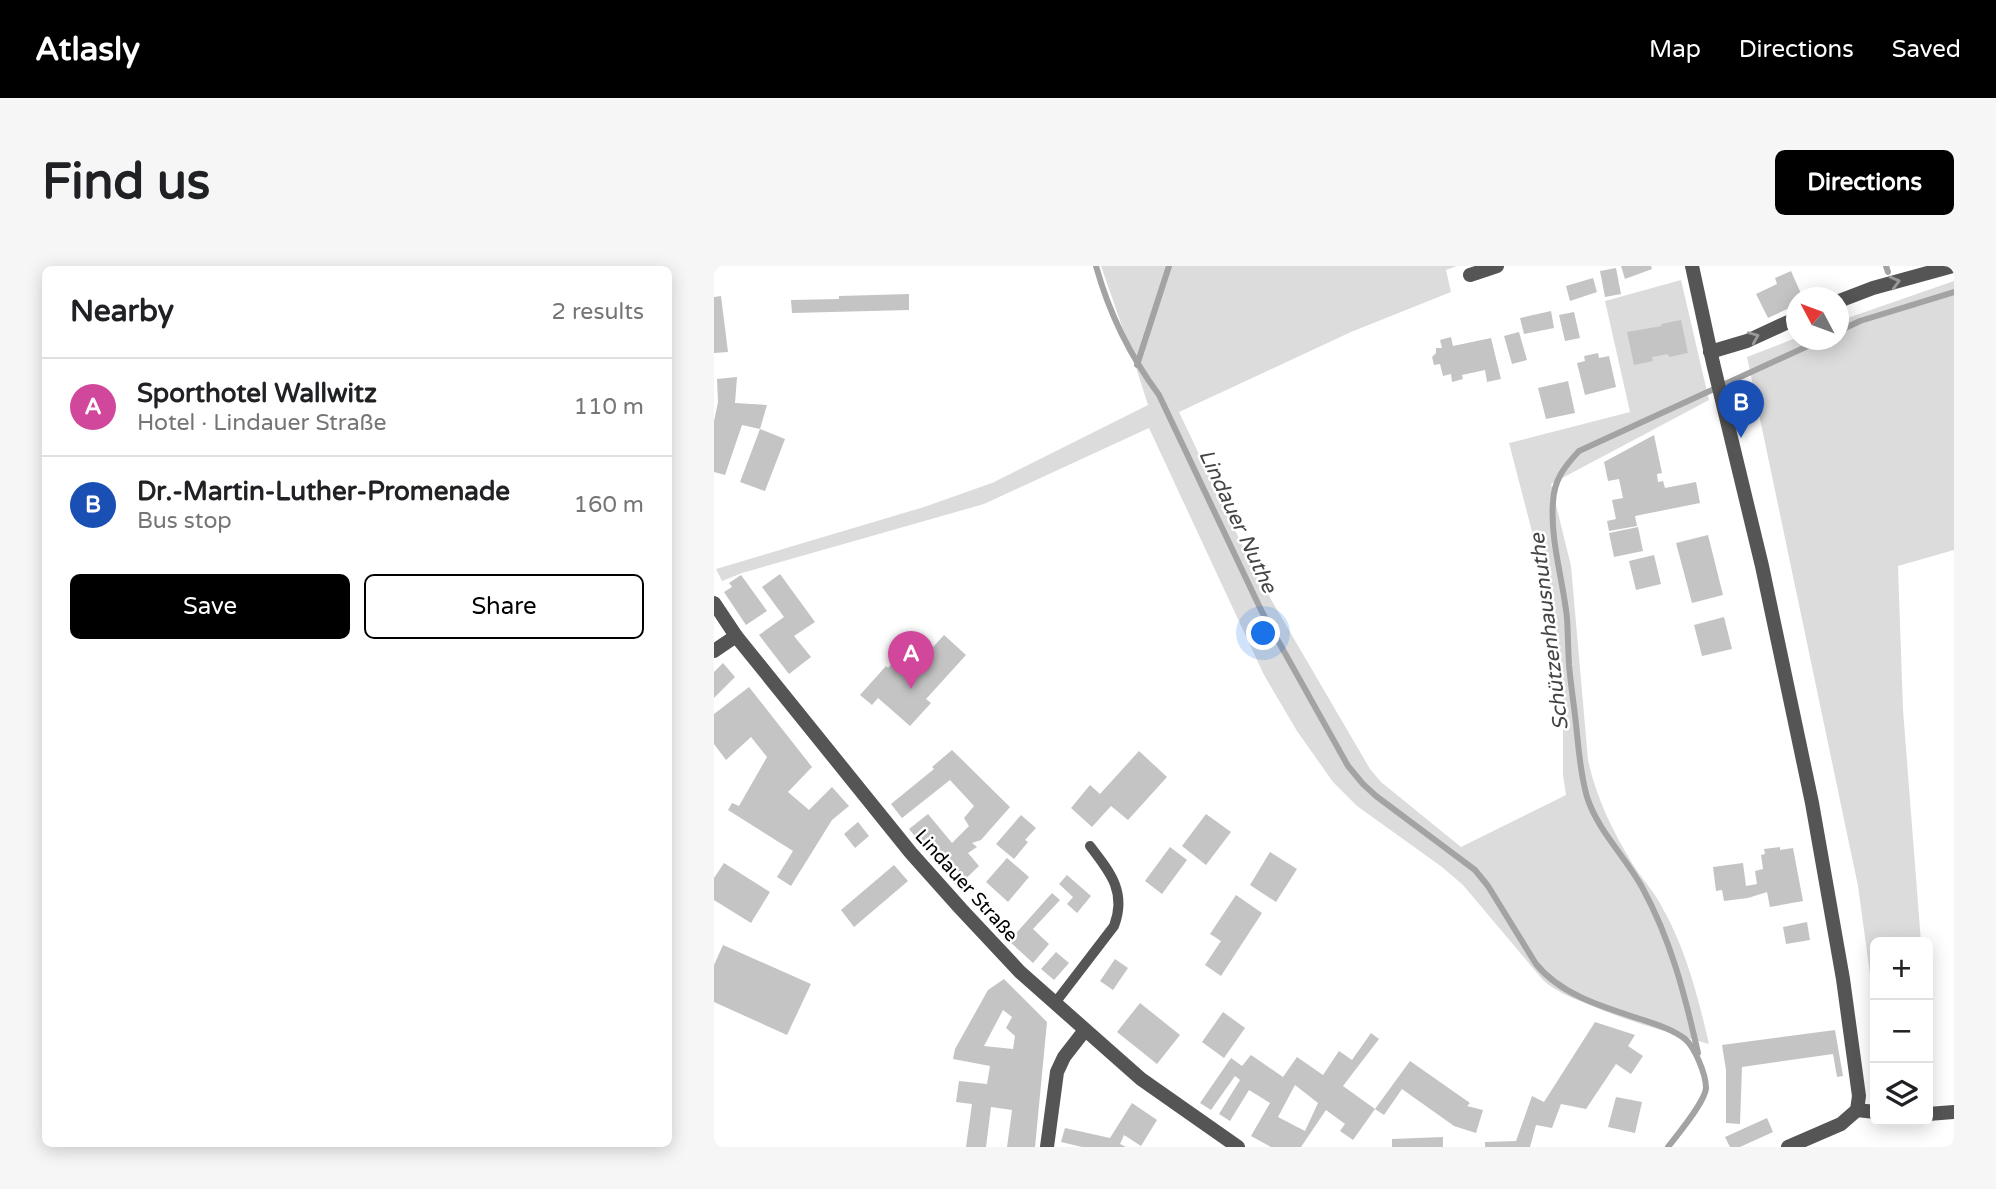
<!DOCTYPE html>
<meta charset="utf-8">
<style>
:root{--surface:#fff;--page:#f6f6f6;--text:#202124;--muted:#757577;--line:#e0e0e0;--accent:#000}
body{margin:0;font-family:"Varela Round",sans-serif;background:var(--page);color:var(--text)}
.controls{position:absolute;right:21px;bottom:21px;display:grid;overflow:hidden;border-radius:10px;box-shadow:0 4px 18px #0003}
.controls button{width:63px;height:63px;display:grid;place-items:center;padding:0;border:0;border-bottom:2px solid var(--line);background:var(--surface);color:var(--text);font:35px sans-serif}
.compass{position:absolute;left:1072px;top:21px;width:63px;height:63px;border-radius:50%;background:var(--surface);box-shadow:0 4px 18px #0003;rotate:311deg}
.you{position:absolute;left:550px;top:368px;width:24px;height:24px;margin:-18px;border:5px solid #fff;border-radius:50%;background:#1a73e8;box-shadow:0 0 0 10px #1a73e833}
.badge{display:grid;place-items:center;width:46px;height:46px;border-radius:50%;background:var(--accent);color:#fff;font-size:23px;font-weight:700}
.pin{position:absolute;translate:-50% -58px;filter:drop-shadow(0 2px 4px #0008)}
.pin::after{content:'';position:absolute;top:37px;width:24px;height:21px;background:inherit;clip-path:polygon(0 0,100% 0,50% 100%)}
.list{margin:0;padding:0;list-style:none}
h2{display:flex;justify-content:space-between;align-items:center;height:91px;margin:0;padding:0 28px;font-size:30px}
h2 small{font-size:23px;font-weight:400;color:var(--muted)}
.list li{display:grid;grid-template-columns:46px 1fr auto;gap:21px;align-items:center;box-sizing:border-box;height:98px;padding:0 28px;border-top:2px solid var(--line)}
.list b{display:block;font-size:26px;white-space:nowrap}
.list p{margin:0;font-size:23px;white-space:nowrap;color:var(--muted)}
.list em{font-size:23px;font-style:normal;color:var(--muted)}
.actions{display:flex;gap:14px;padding:21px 28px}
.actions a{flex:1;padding:16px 0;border:2px solid var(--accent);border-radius:10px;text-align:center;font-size:24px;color:var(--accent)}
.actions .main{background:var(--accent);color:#fff}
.icon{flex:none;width:38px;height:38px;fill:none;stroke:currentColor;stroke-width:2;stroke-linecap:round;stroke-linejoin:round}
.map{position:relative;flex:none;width:1240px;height:881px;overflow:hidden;border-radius:10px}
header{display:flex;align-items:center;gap:42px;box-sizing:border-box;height:98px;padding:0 35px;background:var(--accent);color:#fff}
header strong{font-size:33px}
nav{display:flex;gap:38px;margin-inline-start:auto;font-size:24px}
.intro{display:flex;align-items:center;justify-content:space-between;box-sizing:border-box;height:168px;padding:0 42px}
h1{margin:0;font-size:49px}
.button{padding:18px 32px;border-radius:10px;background:var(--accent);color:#fff;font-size:24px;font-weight:700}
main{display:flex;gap:42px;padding:0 42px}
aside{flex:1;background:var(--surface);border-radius:10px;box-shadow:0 4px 18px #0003}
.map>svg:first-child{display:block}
.green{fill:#dcdcdc}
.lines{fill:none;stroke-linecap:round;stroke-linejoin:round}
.stream{stroke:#a3a3a3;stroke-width:6}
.building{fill:#c4c4c4;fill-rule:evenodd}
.service{stroke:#555;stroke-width:10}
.minor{stroke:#555;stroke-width:14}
.tertiary{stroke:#555;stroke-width:14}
.oneway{stroke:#999}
.labels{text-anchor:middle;stroke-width:5;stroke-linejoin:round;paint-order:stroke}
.street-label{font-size:19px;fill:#000;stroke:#fff}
.water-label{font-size:21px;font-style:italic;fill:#444;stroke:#fff}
</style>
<header>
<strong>Atlasly</strong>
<nav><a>Map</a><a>Directions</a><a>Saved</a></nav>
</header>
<div class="intro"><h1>Find us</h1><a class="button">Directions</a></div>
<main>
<aside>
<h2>Nearby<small>2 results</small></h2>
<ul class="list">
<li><span class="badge" style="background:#d1479c">A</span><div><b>Sporthotel Wallwitz</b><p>Hotel · Lindauer Straße</p></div><em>110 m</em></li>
<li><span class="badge" style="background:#1a4fb4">B</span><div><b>Dr.-Martin-Luther-Promenade</b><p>Bus stop</p></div><em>160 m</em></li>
</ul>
<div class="actions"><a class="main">Save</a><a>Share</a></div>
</aside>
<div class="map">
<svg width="1240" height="881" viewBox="0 0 1240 881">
<rect width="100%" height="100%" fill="#fff"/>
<!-- green -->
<g class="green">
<path d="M387,0H743L732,4L737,26L637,66L465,146L541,306L656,503L667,516L747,581L852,529L849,509V413L842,358L795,177L916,146L891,35L967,14L995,134L837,218L857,300L874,494C882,531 898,564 918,597C927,612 940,625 948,641C972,683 984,731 995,778C953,766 912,755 871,737C856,731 841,725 829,714L749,619L728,601L643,540L619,516L583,465L550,409L435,162L270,238L28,307L8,315L2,303L210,241L278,217L434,139L419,92Z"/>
<polygon points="1240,15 1240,284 1184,300 1189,444 1207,676 1161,676 1161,745 1144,620 1033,91 1082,72 1083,74 1125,74 1125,55"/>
</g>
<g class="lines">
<!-- stream -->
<g class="stream">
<path d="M382,0C395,47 416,90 445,129L548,346L634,500L649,518L662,530L761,604L774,620L822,698C847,729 889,741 926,753C941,758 958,763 971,773C981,781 992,809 992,822C991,836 964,868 954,881"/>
<polyline points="1172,0 1174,6"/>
<polyline points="1125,65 1146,55 1240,26"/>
<polyline points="423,99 455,0"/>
<path d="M984,787C971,729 957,674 928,621C911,590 884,565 873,531C867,510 865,489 863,468C861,445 857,422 855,399C854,383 854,367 853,352C849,313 836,275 839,236C840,214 850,201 865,185L1107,74"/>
</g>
</g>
<!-- building -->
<g class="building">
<polygon points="907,0 937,0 938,3 911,13"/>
<polygon points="902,2 907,28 891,31 886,5"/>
<polygon points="1077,5 1089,32 1082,32 1082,39 1054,52 1042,28 1063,18 1061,12"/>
<polygon points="879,12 883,26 856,35 852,20"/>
<polygon points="195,28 195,44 78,47 77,34 125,33 125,30"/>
<polygon points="7,30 14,86 0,87 0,31"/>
<polygon points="837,45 840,62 810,68 806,52"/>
<polygon points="860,46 866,72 851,75 845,49"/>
<polygon points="967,54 974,87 955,91 954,88 938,91 939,95 920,99 913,66 948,60 947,58"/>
<polygon points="805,66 813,94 798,98 790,70"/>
<polygon points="737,71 739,80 777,72 787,113 773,116 771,104 748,109 749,113 738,116 737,108 729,110 726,98 720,99 718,91 722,87 722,82 728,82 726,74"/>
<polygon points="884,87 885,92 895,90 902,121 871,129 863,97 871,95 870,90"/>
<polygon points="23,111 21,137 53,139 46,163 71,173 51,225 26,216 46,163 28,159 11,209 0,206 0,155 4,136 3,113"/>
<polygon points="854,115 861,147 832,153 824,122"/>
<polygon points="940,169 948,207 943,208 944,216 949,215 951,222 982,216 986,237 921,250 923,260 895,265 893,255 902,253 898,234 909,232 905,213 894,215 890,196"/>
<polygon points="924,261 929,285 900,291 895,267"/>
<polygon points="994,269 1009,329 978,337 962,277"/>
<polygon points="940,289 947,318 922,324 915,295"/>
<polygon points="66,308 101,356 80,370 97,391 75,408 45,369 70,351 48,321"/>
<polygon points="27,309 53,345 32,359 10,326 18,321 15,317"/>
<polygon points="1010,351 1018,383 988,390 980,359"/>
<polygon points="230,369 252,389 212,433 217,437 196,460 164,432 158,439 146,429 172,400 174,402 186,389 200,402"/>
<polygon points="9,397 21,411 0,432 0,406"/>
<polygon points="35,421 98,501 74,526 95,544 118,521 135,540 118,554 77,620 63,611 79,585 14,544 18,537 25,540 53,491 37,471 12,494 0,478 0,448"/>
<polygon points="238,484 296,541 267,574 258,577 263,581 254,587 265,600 243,621 195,563 214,548 238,577 255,560 250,552 260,540 236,514 188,552 177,538 220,503 218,501"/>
<polygon points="425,485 453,511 414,554 397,540 378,561 357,542 376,519 386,528"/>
<polygon points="492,548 517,566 492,599 468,580"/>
<polygon points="307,549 322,562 311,574 314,576 300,593 282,578"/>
<polygon points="144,556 155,570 141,582 130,568"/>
<polygon points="456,581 473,594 448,628 431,615"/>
<polygon points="1066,581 1066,584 1079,582 1089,635 1056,641 1053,626 1034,632 1010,635 1008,624 1002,625 999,601 1029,597 1032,620 1043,618 1041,605 1049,603 1047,589 1051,588 1050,583"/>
<polygon points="556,586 583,603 562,636 536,619"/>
<polygon points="293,592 315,611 294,636 272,616"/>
<polygon points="10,597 56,626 37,657 0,634 0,612"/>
<polygon points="180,599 194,615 140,661 127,644"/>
<polygon points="353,609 377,630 363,647 353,638 359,631 345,618"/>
<polygon points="338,627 346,634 319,663 335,678 319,697 295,675"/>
<polygon points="522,629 548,647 507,710 491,699 507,675 496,668"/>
<polygon points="1093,656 1096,674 1072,678 1069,661"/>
<polygon points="9,679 97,718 73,769 0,736 0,699"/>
<polygon points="342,686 355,697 340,714 327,703"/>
<polygon points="401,693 414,702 399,724 386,715"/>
<path d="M290,713L333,756L321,881H293L298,844L277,841L272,881H252L258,838L242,836L245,815L273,818L276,800L239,793L241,783L274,724ZM289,744L298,751L292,762L301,770L299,783L270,780Z"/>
<polygon points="426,737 466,769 443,798 403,766"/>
<polygon points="509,746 531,762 510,792 488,776"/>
<polygon points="881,756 921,769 914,780 929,790 917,808 902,798 872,843 847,838 838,862 822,859 816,881 771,881 771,876 802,875 818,830 830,836"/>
<polygon points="1121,764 1129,810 1123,811 1119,788 1028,801 1026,858 1012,857 1012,804 1008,779"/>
<path d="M657,767L665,773L629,820L661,843L639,874L626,865L631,858L612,844L587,881H557L537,870L556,837L535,824L516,855L505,848L526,814L521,810L497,844L486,837L517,792L528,800L537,789L569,811L583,791L609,809L625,785L638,794ZM581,819L604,837L591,865L564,851Z"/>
<polygon points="696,795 756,837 753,840 769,844 762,867 740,860 688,823 670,849 661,843"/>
<polygon points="902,831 928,836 921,867 894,861"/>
<polygon points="418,837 443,854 427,880 410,869 406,878 412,881 368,881 347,876 351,862 396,872"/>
<polygon points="1053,852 1059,866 1026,881 1016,881 1011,871"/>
<polygon points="729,871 729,881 678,881 678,873"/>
</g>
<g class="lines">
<!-- service -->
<path class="service" d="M341,737L400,660C413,626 396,606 376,580"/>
<!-- minor -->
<g class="minor">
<polyline points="756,9 783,0"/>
<polyline points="1125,35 1159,22 1239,0"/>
<polyline points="996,86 1033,75 1083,52"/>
<polyline points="0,385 22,370"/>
<polyline points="1143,844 1161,846"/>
<polyline points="1214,848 1240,846"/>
<polyline points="333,881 343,806 350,791 371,764"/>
</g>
<!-- tertiary -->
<g class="tertiary">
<polyline points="978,0 999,97 1048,300 1098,537 1129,713 1145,830 1143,844 1127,858 1074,881"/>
<polyline points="0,337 22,370 197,587 247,643 306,706 427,813 524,881"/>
</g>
</g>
<!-- one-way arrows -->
<defs><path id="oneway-chevron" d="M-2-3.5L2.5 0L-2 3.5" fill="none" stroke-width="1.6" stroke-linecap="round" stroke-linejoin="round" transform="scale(1.75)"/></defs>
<g class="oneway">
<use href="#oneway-chevron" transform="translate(1181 16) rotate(-15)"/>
<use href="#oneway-chevron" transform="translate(1040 71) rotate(-23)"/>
</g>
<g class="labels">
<!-- street labels -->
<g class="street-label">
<text transform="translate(253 619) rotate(48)" y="7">Lindauer Straße</text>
</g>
<!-- water labels -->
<g class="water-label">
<text transform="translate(524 255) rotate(65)" y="7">Lindauer Nuthe</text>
<text transform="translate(835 366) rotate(-97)" y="7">Schützenhausnuthe</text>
</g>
</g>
</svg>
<div class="controls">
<button>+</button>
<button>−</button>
<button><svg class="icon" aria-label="layers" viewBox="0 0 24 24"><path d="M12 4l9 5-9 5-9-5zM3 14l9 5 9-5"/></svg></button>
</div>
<svg class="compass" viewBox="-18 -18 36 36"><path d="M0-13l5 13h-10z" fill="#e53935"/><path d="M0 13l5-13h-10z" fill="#757577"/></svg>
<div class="you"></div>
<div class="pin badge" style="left:197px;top:423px;background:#d1479c">A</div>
<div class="pin badge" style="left:1027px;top:172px;background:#1a4fb4">B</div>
</div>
</main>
